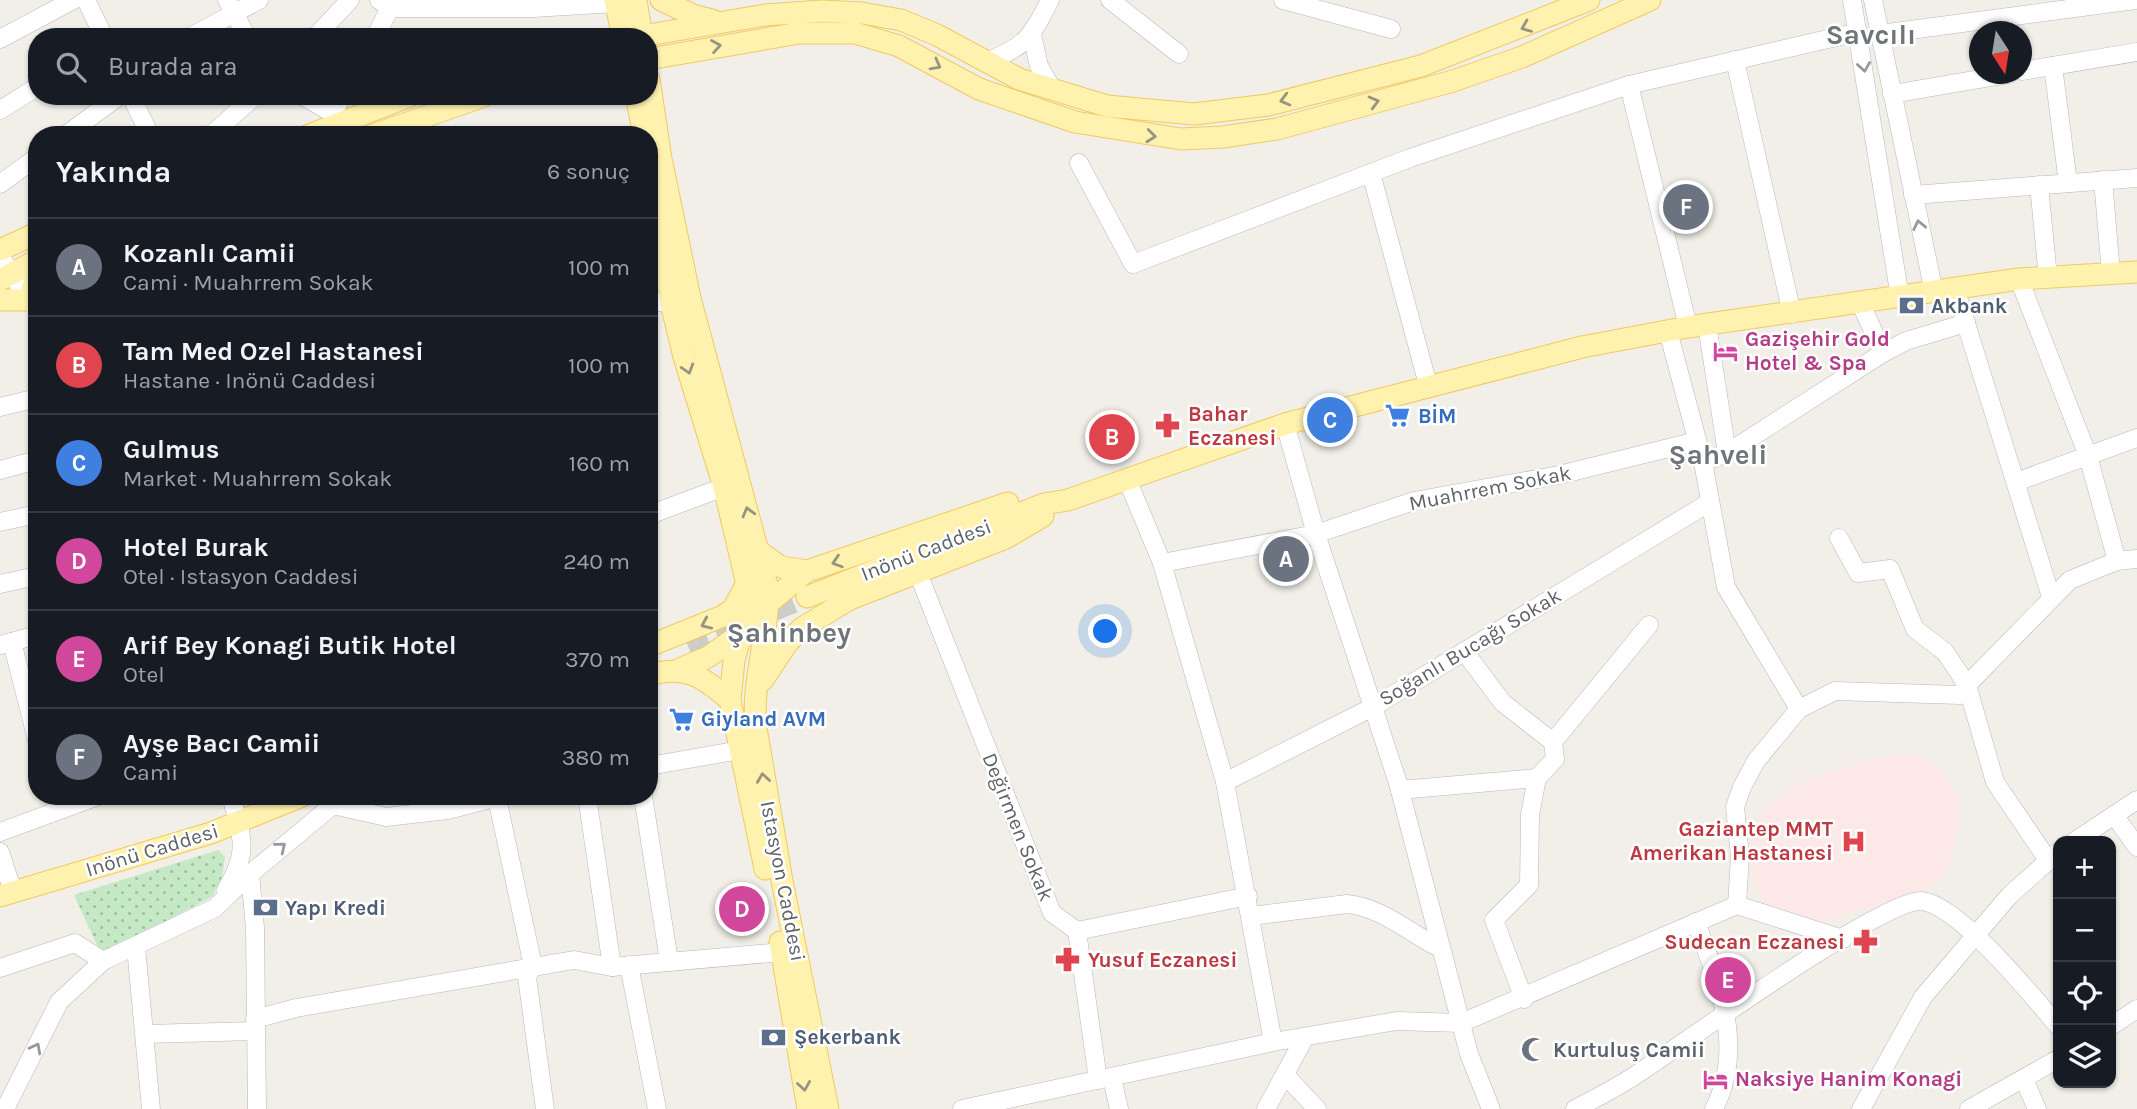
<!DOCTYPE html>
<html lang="tr">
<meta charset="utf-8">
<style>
:root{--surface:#171b24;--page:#242831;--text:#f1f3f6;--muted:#9ea1a6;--line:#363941;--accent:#ea4335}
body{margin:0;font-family:Karla,sans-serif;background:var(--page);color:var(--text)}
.controls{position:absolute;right:21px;bottom:21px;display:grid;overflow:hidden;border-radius:14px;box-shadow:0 2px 5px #0004}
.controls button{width:63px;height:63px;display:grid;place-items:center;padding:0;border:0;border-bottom:2px solid var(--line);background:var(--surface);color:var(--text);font:35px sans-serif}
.compass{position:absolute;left:1969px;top:21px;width:63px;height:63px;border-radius:50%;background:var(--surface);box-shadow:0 2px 5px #0004;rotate:168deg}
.you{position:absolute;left:1106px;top:632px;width:24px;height:24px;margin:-18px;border:5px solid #fff;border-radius:50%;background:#1a73e8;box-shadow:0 0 0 10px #1a73e833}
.badge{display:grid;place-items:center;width:46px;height:46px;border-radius:50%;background:var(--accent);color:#fff;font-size:23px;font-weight:700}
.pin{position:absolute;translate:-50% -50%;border:4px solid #fff;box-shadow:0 2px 7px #0006}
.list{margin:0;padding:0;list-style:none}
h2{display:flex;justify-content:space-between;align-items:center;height:91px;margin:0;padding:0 28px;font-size:30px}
h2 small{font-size:23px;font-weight:400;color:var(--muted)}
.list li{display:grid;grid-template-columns:46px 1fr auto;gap:21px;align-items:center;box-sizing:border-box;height:98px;padding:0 28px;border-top:2px solid var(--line)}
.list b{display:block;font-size:26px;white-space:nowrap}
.list p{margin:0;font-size:23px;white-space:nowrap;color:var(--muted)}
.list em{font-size:23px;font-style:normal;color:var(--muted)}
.icon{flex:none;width:38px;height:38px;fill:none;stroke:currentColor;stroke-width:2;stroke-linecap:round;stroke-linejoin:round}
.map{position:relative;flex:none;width:2137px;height:1109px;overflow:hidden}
.search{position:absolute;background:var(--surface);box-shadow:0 2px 5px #0004;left:28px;top:28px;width:630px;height:77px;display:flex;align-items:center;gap:18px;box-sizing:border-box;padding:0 24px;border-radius:28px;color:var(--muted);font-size:26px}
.panel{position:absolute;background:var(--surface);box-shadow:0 2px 5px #0004;left:28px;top:126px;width:630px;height:679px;border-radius:28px}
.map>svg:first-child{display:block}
.medical{fill:#fce8e6}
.park{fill:url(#park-dots)}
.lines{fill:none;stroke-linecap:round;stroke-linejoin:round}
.major-tunnel{stroke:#ccccc8;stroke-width:21;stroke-dasharray:21 10;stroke-linecap:butt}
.minor-casing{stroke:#b5b8bc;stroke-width:19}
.major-casing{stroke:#f2c960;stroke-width:23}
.minor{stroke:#fff;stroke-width:18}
.major{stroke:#fff2af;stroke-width:21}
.oneway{stroke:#979581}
.oneway2{stroke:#979a9d}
.labels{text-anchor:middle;stroke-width:5;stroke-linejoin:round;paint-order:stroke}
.service-label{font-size:21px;font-weight:bold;fill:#4e5e75;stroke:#fff;text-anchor:start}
.hotel-label{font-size:21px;font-weight:bold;fill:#b23c85;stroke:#fff;text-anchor:start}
.health-label{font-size:21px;font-weight:bold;fill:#be3a42;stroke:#fff;text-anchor:start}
.shop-label{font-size:21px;font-weight:bold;fill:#366cbe;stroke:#fff;text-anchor:start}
.street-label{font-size:21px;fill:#5f6368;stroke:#fff}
.worship-label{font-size:21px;font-weight:bold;fill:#5b616d;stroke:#fff;text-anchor:start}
.district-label{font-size:28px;font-weight:bold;fill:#70757a;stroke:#fff}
</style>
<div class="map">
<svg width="2137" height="1109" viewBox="0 0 2137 1109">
<defs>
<pattern id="park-dots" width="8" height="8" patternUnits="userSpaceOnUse" patternTransform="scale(1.75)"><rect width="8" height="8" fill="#c5e8c5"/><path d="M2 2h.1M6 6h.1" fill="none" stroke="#a3c0a4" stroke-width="1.8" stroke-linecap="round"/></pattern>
</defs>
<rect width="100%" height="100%" fill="#f1efe8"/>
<!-- medical -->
<polygon class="medical" points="1910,753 1940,766 1958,796 1960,827 1952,857 1941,879 1924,889 1823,923 1800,921 1773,913 1756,887 1749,851 1749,830 1764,809 1800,783 1875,758"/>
<!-- park -->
<polygon class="park" points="218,850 225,857 222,877 213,896 102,956 74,895"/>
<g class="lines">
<!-- major-tunnel -->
<polyline class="major-tunnel" points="688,646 807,597"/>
<defs>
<g id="minor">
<polyline points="86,0 104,37"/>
<polyline points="227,0 247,37"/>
<polyline points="379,0 390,8 533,8 616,3"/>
<polyline points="1110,0 1179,54"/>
<polyline points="1283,0 1391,29"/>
<polyline points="1852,0 1900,298"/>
<polyline points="1873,0 1934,292"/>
<polyline points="1880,34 2135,0"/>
<polyline points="1032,35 1039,66 1052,89"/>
<polyline points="190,37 259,0"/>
<polyline points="315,37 350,0"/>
<polyline points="375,37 390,8"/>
<polyline points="0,39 73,0"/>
<polyline points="1735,60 1792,314"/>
<path d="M986,62C1026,46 1031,38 1050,0"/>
<polyline points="2053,66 2068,183"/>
<polyline points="2022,71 2137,52"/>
<polyline points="1629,85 1688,327"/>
<polyline points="1892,94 2009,74"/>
<polyline points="131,96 150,135"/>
<polyline points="303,96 346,121"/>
<polyline points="0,110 37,87"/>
<polyline points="332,115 342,96"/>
<polyline points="66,135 119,96"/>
<polyline points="211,135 255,96"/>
<polyline points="1079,163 1133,264 1410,158 1629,85 1858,32"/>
<polyline points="1371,173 1425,374"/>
<polyline points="2103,180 2110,262"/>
<polyline points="0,184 37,157"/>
<polyline points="2039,185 2047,267"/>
<polyline points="1913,195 2137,178"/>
<polyline points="0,256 28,300 37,308"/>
<polyline points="2019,279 2088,456 2117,561"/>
<polyline points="1955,288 2051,597"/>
<polyline points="649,301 671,303 683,300"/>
<polyline points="1860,302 1883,353"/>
<polyline points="1707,325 1727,453"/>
<polyline points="1668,331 1703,462 1726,587 1799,709"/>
<polyline points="0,407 37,398"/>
<polyline points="1285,424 1316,534 1398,783 1469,1054 1491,1109"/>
<polyline points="1703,462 1727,453 1883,353 1906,341 1966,323"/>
<polyline points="0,470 37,460"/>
<polyline points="1127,479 1162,563 1225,782 1273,1042"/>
<polyline points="2016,482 2137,438"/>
<polyline points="649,515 724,487"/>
<polyline points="0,522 37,514"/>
<polyline points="1162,563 1316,534 1414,501 1559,475 1697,441"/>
<polyline points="918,573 1052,913 1077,931 1098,1080"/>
<polyline points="0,584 37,576"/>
<polyline points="12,642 37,740"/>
<polyline points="0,645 37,635"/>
<polyline points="1464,651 1503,703 1553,742"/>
<polyline points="649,766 740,750"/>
<polyline points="1225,782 1373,707 1710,502"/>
<polyline points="1400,790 1537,778"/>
<polyline points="587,796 612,967"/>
<polyline points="643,796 669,961"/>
<polyline points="497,798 533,966 527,977 545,1109"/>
<polyline points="333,805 386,817 448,810 501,796"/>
<polyline points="2114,815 2137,847"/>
<polyline points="0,832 98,796"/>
<polyline points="2075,841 2137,800"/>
<polyline points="0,852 13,892"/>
<polyline points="2048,860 1995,782 1967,685 2070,580 2117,561 2137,559"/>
<polyline points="250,874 255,928 257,1109"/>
<path d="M226,890C250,850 242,838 231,796"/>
<polyline points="1737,905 1740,856 1735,807 1742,787 1756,761 1799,709 1835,691 1960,695 1967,685 1945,652 1915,629 1890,569 1858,573 1839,538"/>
<path d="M1251,916L1347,904C1381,907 1408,932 1438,947"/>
<path d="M1696,922C1718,983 1746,1046 1714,1109"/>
<polyline points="1077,931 1248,896"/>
<polyline points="136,947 151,1109"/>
<polyline points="629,965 657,1109"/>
<polyline points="0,968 75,943 103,961"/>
<polyline points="1524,999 1494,920 1529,885 1530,815 1537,778 1555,759 1553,742 1649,625"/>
<polyline points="255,1019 296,1008 574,960 612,967 782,952"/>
<polyline points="2111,1026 2137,1009"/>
<polyline points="146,1034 255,1031"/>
<polyline points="1285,1075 1317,1109"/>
<polyline points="1112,1078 1119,1109"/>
<polyline points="2024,1079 2037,1109"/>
<polyline points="5,1109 59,1002 103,961 215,908 250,874 333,805 333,796"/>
<polyline points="962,1109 1273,1042 1397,1021 1461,1023 1737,905 1843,939"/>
<polyline points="1266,1109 1305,1037"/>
<path d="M1575,1109C1594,1099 1614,1089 1631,1078C1675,1050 1885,897 1922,901C1960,906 2033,997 2058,1026"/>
<polyline points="1861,1109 1923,997 2009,896 2058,852"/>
<polyline points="1969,1109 2058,1059"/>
</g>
<g id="major">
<polyline points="615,0 623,37"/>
<polyline points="636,0 642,37"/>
<polyline points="661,0 695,16 712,20"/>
<polyline points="636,37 765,15 822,11 862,13 901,20 937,35 1019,79 1107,106 1194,114 1268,105 1421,66 1589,0"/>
<polyline points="649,59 799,33 855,33 899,46 979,89 1075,122 1181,139 1223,137 1277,129 1453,81 1522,57 1650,0"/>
<path d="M649,79L661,159L690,298L768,589C769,636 751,682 756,728L782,881L828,1109"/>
<polyline points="636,96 644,135"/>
<polyline points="309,135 410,96"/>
<polyline points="373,135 484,96"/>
<polyline points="653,188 671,303 684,357 724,487 749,593 748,610 734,660 730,700 765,869"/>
<polyline points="0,250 37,233"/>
<polyline points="0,280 37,260"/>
<polyline points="0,300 28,300 37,276"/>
<polyline points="760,552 781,567 807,571"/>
<polyline points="807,597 1044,504 1068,500 1285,424 1582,347 1688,327 2019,279 2137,272"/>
<polyline points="764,607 807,571 1008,503"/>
<polyline points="649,646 723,616 733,609 746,585"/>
<polyline points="680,669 708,657 743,632"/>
<path d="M649,675C686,664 702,677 730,700"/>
<polyline points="763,680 788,642 802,628 850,599 1006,538 1043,516"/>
<polyline points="0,896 211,833 302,796"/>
<polyline points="780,942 808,1109"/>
</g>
</defs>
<!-- minor casing -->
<use href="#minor" class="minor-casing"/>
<!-- major casing -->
<use href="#major" class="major-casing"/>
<!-- minor -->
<use href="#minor" class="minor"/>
<!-- major -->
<use href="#major" class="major"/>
</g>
<!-- one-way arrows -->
<defs><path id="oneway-chevron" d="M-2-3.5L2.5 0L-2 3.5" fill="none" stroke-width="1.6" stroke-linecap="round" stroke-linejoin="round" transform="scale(1.75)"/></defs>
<g class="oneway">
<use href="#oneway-chevron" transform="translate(1526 27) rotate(158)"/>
<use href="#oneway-chevron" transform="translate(716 46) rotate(-10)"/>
<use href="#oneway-chevron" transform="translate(936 65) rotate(28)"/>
<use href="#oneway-chevron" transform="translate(1285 100) rotate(165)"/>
<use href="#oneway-chevron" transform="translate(1374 102) rotate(-15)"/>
<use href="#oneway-chevron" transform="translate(1151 136) rotate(6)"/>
<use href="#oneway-chevron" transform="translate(688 369) rotate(73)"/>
<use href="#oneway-chevron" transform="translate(748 512) rotate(-105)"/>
<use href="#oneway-chevron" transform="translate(837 562) rotate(162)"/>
<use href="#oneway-chevron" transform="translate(706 624) rotate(156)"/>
<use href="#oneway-chevron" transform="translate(763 778) rotate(-98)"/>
<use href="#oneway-chevron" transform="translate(804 1086) rotate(81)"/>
</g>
<g class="oneway2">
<use href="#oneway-chevron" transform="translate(1864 67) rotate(81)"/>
<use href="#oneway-chevron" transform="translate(1919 225) rotate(-102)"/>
<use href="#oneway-chevron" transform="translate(281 847) rotate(-39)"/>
<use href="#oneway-chevron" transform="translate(36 1048) rotate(-62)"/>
</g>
<!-- icons -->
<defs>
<symbol id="bank-bare" viewBox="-9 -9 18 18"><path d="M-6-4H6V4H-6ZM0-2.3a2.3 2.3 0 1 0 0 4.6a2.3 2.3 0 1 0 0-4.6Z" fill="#5c6f8a" stroke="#fff" stroke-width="2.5" paint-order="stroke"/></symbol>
<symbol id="hotel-bare" viewBox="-9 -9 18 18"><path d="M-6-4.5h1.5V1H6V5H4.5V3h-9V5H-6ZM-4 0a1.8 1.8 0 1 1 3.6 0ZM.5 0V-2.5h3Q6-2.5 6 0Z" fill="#d1479c" stroke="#fff" stroke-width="2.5" paint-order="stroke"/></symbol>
<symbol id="supermarket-bare" viewBox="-9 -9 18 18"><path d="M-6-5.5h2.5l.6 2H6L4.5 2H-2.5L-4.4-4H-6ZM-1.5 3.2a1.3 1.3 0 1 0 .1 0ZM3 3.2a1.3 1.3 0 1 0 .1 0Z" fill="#3f7fe0" stroke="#fff" stroke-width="2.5" paint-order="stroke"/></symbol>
<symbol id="pharmacy-bare" viewBox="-9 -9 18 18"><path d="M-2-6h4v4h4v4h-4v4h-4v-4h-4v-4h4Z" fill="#e0444e" stroke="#fff" stroke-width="2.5" paint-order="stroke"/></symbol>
<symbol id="hospital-bare" viewBox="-9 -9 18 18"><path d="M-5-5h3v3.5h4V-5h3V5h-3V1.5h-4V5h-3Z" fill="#e0444e" stroke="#fff" stroke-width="2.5" paint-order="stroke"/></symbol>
<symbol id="mosque-bare" viewBox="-9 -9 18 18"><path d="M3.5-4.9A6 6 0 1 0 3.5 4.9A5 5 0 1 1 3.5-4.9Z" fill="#6b7280" stroke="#fff" stroke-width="2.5" paint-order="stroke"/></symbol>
</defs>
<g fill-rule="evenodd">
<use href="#bank-bare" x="1894" y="288" width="35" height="35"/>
<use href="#hotel-bare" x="1708" y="334" width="35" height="35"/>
<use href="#supermarket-bare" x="1380" y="398" width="35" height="35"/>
<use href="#pharmacy-bare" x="1150" y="408" width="35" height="35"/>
<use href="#supermarket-bare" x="664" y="702" width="35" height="35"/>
<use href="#hospital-bare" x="1836" y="824" width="35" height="35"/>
<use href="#bank-bare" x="248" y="890" width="35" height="35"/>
<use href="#pharmacy-bare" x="1848" y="924" width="35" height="35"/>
<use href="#pharmacy-bare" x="1050" y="942" width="35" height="35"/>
<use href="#bank-bare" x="756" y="1020" width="35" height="35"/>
<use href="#mosque-bare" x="1516" y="1032" width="35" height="35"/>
<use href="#hotel-bare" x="1698" y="1062" width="35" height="35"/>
</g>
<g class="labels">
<!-- service labels -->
<g class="service-label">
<text x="1931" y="313">Akbank</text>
<text x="285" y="915">Yapı Kredi</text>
<text x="794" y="1044">Şekerbank</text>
</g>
<!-- hotel labels -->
<g class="hotel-label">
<text x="1745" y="346">Gazişehir Gold<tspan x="1745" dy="24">Hotel &amp; Spa</tspan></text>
<text x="1735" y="1086">Naksiye Hanim Konagi</text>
</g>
<!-- health labels -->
<g class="health-label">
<text x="1188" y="421">Bahar<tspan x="1188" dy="24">Eczanesi</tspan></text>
<text x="1833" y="836" text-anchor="end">Gaziantep MMT<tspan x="1833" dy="24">Amerikan Hastanesi</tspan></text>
<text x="1845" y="949" text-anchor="end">Sudecan Eczanesi</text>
<text x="1088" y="967">Yusuf Eczanesi</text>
</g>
<!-- shop labels -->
<g class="shop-label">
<text x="1418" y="423">BİM</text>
<text x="701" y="726">Giyland AVM</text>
</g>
<!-- street labels -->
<g class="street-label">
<text transform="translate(1490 488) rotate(-11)" y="7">Muahrrem Sokak</text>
<text transform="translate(926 550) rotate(-21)" y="7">Inönü Caddesi</text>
<text transform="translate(1470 647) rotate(-31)" y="7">Soğanlı Bucağı Sokak</text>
<text transform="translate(1018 827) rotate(68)" y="7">Değirmen Sokak</text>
<text transform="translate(152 850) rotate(-17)" y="7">Inönü Caddesi</text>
<text transform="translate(783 881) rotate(79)" y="7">Istasyon Caddesi</text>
</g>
<!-- worship labels -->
<g class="worship-label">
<text x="1553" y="1057">Kurtuluş Camii</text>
</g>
<!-- district labels -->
<g class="district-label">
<text x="1871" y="44">Savcılı</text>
<text x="1718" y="464">Şahveli</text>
<text x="789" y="642">Şahinbey</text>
</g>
</g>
</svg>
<div class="controls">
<button>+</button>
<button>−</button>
<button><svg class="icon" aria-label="locate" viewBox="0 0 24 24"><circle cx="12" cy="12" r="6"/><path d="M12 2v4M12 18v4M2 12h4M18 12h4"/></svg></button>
<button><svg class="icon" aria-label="layers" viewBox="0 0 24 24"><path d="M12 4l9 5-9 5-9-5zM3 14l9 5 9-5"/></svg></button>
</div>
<svg class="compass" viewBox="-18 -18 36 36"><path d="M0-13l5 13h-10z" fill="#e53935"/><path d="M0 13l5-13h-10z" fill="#9ea1a6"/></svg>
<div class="you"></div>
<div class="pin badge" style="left:1286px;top:559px;background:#6b7280">A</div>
<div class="pin badge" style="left:1112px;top:437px;background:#e0444e">B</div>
<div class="pin badge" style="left:1330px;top:420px;background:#3f7fe0">C</div>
<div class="pin badge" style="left:742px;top:909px;background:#d1479c">D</div>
<div class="pin badge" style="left:1728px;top:980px;background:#d1479c">E</div>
<div class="pin badge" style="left:1686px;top:207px;background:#6b7280">F</div>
<div class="search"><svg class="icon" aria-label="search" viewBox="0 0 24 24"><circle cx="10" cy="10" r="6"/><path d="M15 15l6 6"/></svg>Burada ara</div>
<section class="panel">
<h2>Yakında<small>6 sonuç</small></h2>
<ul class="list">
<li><span class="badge" style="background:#6b7280">A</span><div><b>Kozanlı Camii</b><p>Cami · Muahrrem Sokak</p></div><em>100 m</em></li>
<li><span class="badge" style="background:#e0444e">B</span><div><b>Tam Med Ozel Hastanesi</b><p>Hastane · Inönü Caddesi</p></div><em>100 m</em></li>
<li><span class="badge" style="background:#3f7fe0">C</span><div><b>Gulmus</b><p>Market · Muahrrem Sokak</p></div><em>160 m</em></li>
<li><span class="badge" style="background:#d1479c">D</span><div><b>Hotel Burak</b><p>Otel · Istasyon Caddesi</p></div><em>240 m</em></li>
<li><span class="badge" style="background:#d1479c">E</span><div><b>Arif Bey Konagi Butik Hotel</b><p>Otel</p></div><em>370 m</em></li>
<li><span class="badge" style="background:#6b7280">F</span><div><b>Ayşe Bacı Camii</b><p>Cami</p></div><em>380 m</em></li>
</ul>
</section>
</div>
